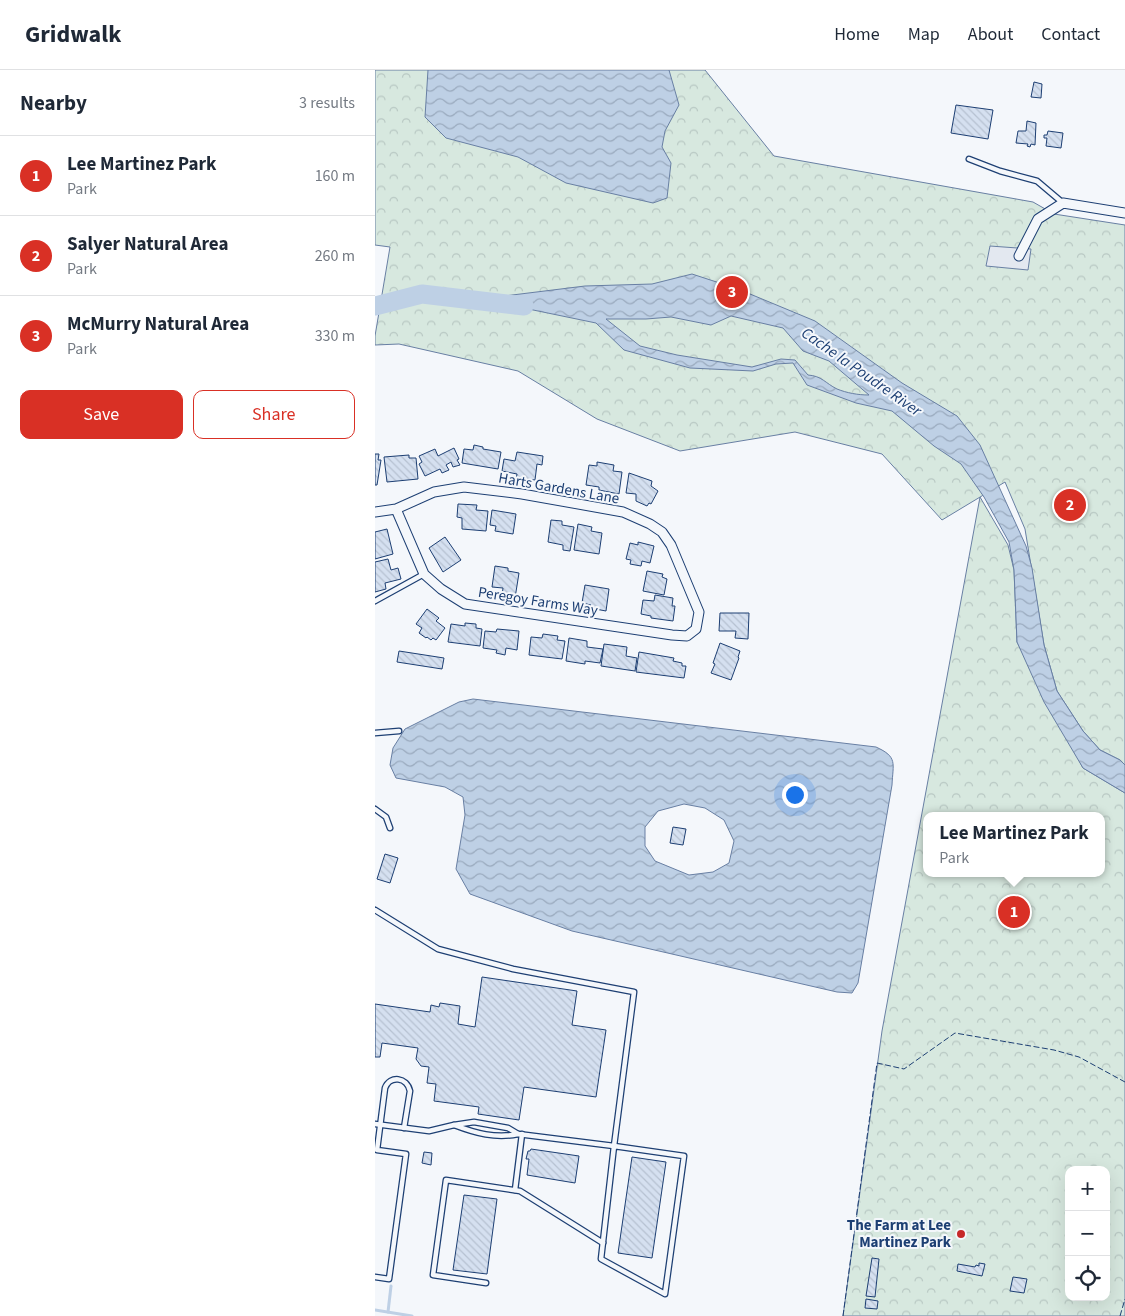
<!DOCTYPE html>
<meta charset="utf-8">
<style>
:root{--surface:#fff;--page:#f2f2f3;--text:#1f2937;--muted:#747a83;--line:#e0e1e3;--accent:#d93025}
body{margin:0;font-family:"Source Sans 3",sans-serif;background:var(--page);color:var(--text)}
.controls{position:absolute;right:15px;bottom:15px;display:grid;overflow:hidden;border-radius:10px;box-shadow:0 5px 20px #0002}
.controls button{width:45px;height:45px;display:grid;place-items:center;padding:0;border:0;border-bottom:1px solid var(--line);background:var(--surface);color:var(--text);font:25px sans-serif}
.you{position:absolute;left:419px;top:724px;width:18px;height:18px;margin:-12px;border:4px solid #fff;border-radius:50%;background:#1a73e8;box-shadow:0 0 0 8px #1a73e833}
.badge{display:grid;place-items:center;width:32px;height:32px;border-radius:50%;background:var(--accent);color:#fff;font-size:16px;font-weight:700}
.pin{position:absolute;translate:-50% -50%;border:2px solid #fff;box-shadow:0 1px 5px #0006}
.popup{position:absolute;left:548px;top:742px;width:182px;height:65px;box-sizing:border-box;display:grid;place-content:center;border-radius:10px;background:var(--surface);filter:drop-shadow(0 1px 4px #0005);font-size:16px;white-space:nowrap;color:var(--muted)}
.popup b{font-size:19px;color:var(--text)}
.popup::after{content:'';position:absolute;left:50%;top:100%;margin-left:-10px;border:10px solid transparent;border-top-color:var(--surface)}
.list{margin:0;padding:0;list-style:none}
h2{display:flex;justify-content:space-between;align-items:center;height:65px;margin:0;padding:0 20px;font-size:21px}
h2 small{font-size:16px;font-weight:400;color:var(--muted)}
.list li{display:grid;grid-template-columns:32px 1fr auto;gap:15px;align-items:center;box-sizing:border-box;height:80px;padding:0 20px;border-top:1px solid var(--line)}
.list b{display:block;font-size:19px;white-space:nowrap}
.list p{margin:0;font-size:16px;white-space:nowrap;color:var(--muted)}
.list em{font-size:16px;font-style:normal;color:var(--muted)}
.actions{display:flex;gap:10px;padding:15px 20px}
.actions a{flex:1;padding:11px 0;border:1px solid var(--accent);border-radius:10px;text-align:center;font-size:18px;color:var(--accent)}
.actions .main{background:var(--accent);color:#fff}
.icon{flex:none;width:28px;height:28px;fill:none;stroke:currentColor;stroke-width:2;stroke-linecap:round;stroke-linejoin:round}
.map{position:relative;flex:none;width:750px;height:1246px;overflow:hidden}
header{display:flex;align-items:center;gap:30px;box-sizing:border-box;height:70px;padding:0 25px;background:var(--surface);border-bottom:1px solid var(--line)}
header strong{font-size:24px}
nav{display:flex;gap:28px;margin-inline-start:auto;font-size:18px}
main{display:flex}
aside{flex:1;background:var(--surface)}
.map>svg:first-child{display:block}
.forest{fill:url(#forest-crowns);stroke:#687fa3;fill-rule:evenodd}
.parking{fill:#e3e8f0;stroke:#687fa3}
.water{fill:url(#water-waves);stroke:#687fa3;fill-rule:evenodd}
.lines{fill:none;stroke-linecap:round;stroke-linejoin:round}
.stream{stroke:#bed0e5;stroke-width:3}
.river{stroke:#bed0e5;stroke-width:19}
.building{fill:url(#building-back-hatch);stroke:#1d3f73}
.service-casing{stroke:#1d3f73;stroke-width:7}
.minor-casing{stroke:#1d3f73;stroke-width:11}
.service{stroke:#f4f7fb;stroke-width:4.5}
.minor{stroke:#f4f7fb;stroke-width:9}
.fence{stroke:#1d3f73;stroke-width:1;stroke-dasharray:6 2.5;stroke-linecap:butt}
.poi-dot{fill:#c62828;stroke:#f4f7fb;stroke-width:2}
.labels{text-anchor:middle;stroke-width:4;stroke-linejoin:round;paint-order:stroke}
.street-label{font-size:15px;fill:#1d3f73;stroke:#f4f7fb}
.poi-label{font-size:15px;font-weight:bold;fill:#1d3f73;stroke:#f4f7fb;text-anchor:end}
.water-label{font-size:16px;font-style:italic;fill:#1d3f73;stroke:#f4f7fb}
</style>
<header>
<strong>Gridwalk</strong>
<nav><a>Home</a><a>Map</a><a>About</a><a>Contact</a></nav>
</header>
<main>
<aside>
<h2>Nearby<small>3 results</small></h2>
<ul class="list">
<li><span class="badge">1</span><div><b>Lee Martinez Park</b><p>Park</p></div><em>160 m</em></li>
<li><span class="badge">2</span><div><b>Salyer Natural Area</b><p>Park</p></div><em>260 m</em></li>
<li><span class="badge">3</span><div><b>McMurry Natural Area</b><p>Park</p></div><em>330 m</em></li>
</ul>
<div class="actions"><a class="main">Save</a><a>Share</a></div>
</aside>
<div class="map">
<svg width="750" height="1246" viewBox="0 0 750 1246">
<defs>
<pattern id="forest-crowns" width="20" height="18" patternUnits="userSpaceOnUse" patternTransform="scale(1.25)"><rect width="20" height="18" fill="#d7e8df"/><path d="M2 6a3 3 0 1 1 6 0M12 15a3 3 0 1 1 6 0" fill="none" stroke="#b8c8c3"/></pattern>
<pattern id="water-waves" width="16" height="10" patternUnits="userSpaceOnUse" patternTransform="scale(1.25)"><rect width="16" height="10" fill="#bed0e5"/><path d="M0 5q4-4 8 0t8 0" fill="none" stroke="#9aaabe"/></pattern>
<pattern id="building-back-hatch" width="6" height="6" patternUnits="userSpaceOnUse" patternTransform="scale(1.25)"><rect width="6" height="6" fill="#d5e0f0"/><path d="M-1 5l2 2M0 0l6 6M5-1l2 2" fill="none" stroke="#b6c1d1"/></pattern>
</defs>
<rect width="100%" height="100%" fill="#f4f7fb"/>
<!-- forest -->
<g class="forest">
<polygon points="0,0 330,0 399,86 658,132 679,144 750,155 750,695 745,690 725,680 708,661 682,621 669,575 650,459 630,412 567,450 507,384 420,362 305,381 222,349 143,301 24,274 0,275 0,266 15,177 0,175"/>
<path d="M605,427L633,475L639,500L642,572L708,698L750,723V1246H468L507,961ZM552,746H726V803H552ZM694,1100H731V1227H694Z"/>
</g>
<!-- parking -->
<polygon class="parking" points="615,176 656,179 653,200 611,196"/>
<!-- water -->
<g class="water">
<polygon points="53,0 294,0 304,35 290,61 287,77 296,93 292,128 278,133 191,113 143,87 71,68 50,47"/>
<path d="M317,204L363,219L440,251L527,313L582,346L605,375L651,476L657,498L669,575L682,621L708,661L725,680L745,690L750,695V723L708,698L669,632L642,572L639,500L634,472L609,427L586,394L559,376L517,341L481,333L432,315L418,293L401,294L378,301L315,298L249,280L221,253L105,229L210,216L277,214ZM356,246L408,258L428,281L454,291L494,325C483,325 472,323 462,319C450,313 447,306 433,305L420,290L406,289L377,297L302,285L265,276L231,249H271L296,247L336,255Z"/>
<path d="M98,629L501,677C523,687 518,693 517,715L483,913L477,923L462,922L197,861L95,824L81,799L90,745L88,727L70,717L21,708L15,695L18,678L30,659L84,632ZM309,734L330,738L349,750L359,771L354,793L338,802L314,805L280,791L270,776V757L283,741Z"/>
</g>
<g class="lines">
<!-- stream -->
<g class="stream">
<polyline points="0,1240 37,1246"/>
<polyline points="13,1242 16,1216"/>
</g>
<!-- river -->
<polyline class="river" points="0,236 47,224 149,236"/>
</g>
<!-- building -->
<g class="building">
<polygon points="659,12 667,14 666,28 656,27"/>
<polygon points="581,35 618,40 613,69 576,63"/>
<polygon points="652,51 661,53 660,75 656,74 655,77 652,76 653,74 641,73 643,61 651,61"/>
<polygon points="673,61 688,63 686,78 671,76 672,68 669,68 669,65 672,65"/>
<polygon points="99,375 108,377 108,379 126,382 123,399 87,393 89,379 98,380"/>
<polygon points="79,378 84,389 82,390 85,395 78,397 76,392 71,395 74,400 67,403 65,399 50,406 44,394 47,392 44,386 60,379 63,386"/>
<polygon points="142,382 168,386 167,395 162,394 160,410 152,409 152,412 141,410 142,404 127,401 129,389 140,391"/>
<polygon points="0,384 4,384 3,390 6,390 2,415 0,415"/>
<polygon points="34,385 34,388 41,388 43,409 12,412 9,387"/>
<polygon points="222,392 239,395 238,401 247,402 244,424 224,420 224,417 211,415 214,395 222,396"/>
<polygon points="254,403 277,411 276,416 283,421 276,434 274,433 272,436 261,431 261,424 251,423"/>
<polygon points="83,434 102,435 101,440 113,441 111,461 87,459 87,448 82,447"/>
<polygon points="117,440 141,444 138,464 120,461 121,456 115,455"/>
<polygon points="176,450 187,451 187,455 199,457 195,481 188,480 188,475 173,472"/>
<polygon points="203,454 217,457 216,461 227,463 224,484 199,480"/>
<polygon points="12,459 18,484 0,489 0,462"/>
<polygon points="70,467 86,490 68,502 54,478"/>
<polygon points="263,472 279,476 275,493 267,491 266,496 255,494 256,490 251,489 255,473 263,475"/>
<polygon points="13,489 16,500 23,498 26,509 10,513 11,519 0,522 0,492"/>
<polygon points="120,496 133,498 133,501 144,503 140,528 127,526 128,518 117,517"/>
<polygon points="272,501 288,504 287,507 292,509 289,525 268,521"/>
<polygon points="210,515 234,519 231,541 215,538 216,535 207,533"/>
<polygon points="280,525 298,528 297,536 300,536 298,551 276,548 276,546 266,544 268,530 279,531"/>
<polygon points="52,539 64,548 61,551 70,558 61,570 58,568 56,570 52,567 51,568 44,563 47,558 41,554"/>
<polygon points="345,543 374,543 373,569 360,568 361,561 344,561"/>
<polygon points="90,553 101,554 101,558 107,559 105,576 73,572 76,554 90,556"/>
<polygon points="122,559 144,561 142,580 131,578 130,585 121,583 122,580 108,578 110,561 121,562"/>
<polygon points="168,564 183,566 182,570 190,571 187,589 154,585 156,567 167,568"/>
<polygon points="194,568 212,571 212,577 228,579 225,593 210,591 210,594 191,591"/>
<polygon points="345,573 365,581 363,587 364,588 356,610 336,603 340,594 338,593"/>
<polygon points="229,574 252,577 251,586 262,588 260,601 226,596"/>
<polygon points="24,581 69,588 67,599 22,592"/>
<polygon points="264,582 299,588 298,591 307,593 307,596 311,596 309,608 261,602"/>
<polygon points="298,757 311,759 308,775 295,773"/>
<polygon points="10,784 23,788 15,813 2,809"/>
<polygon points="107,907 202,921 197,955 231,960 221,1027 149,1017 144,1050 103,1044 104,1037 59,1031 61,1014 52,1013 54,997 46,996 41,989 43,978 7,973 5,987 0,987 0,934 55,942 56,935 64,937 65,933 85,936 83,954 100,957"/>
<polygon points="156,1079 204,1086 200,1113 152,1105 154,1089 151,1089 153,1081 155,1081"/>
<polygon points="49,1082 57,1083 56,1095 47,1093"/>
<polygon points="257,1087 291,1092 277,1188 243,1183"/>
<polygon points="89,1125 122,1129 112,1204 78,1200"/>
<polygon points="497,1188 504,1189 500,1227 491,1226"/>
<polygon points="604,1193 610,1194 607,1206 582,1201 583,1194 600,1197 601,1195 604,1196"/>
<polygon points="638,1207 652,1209 649,1223 635,1221"/>
<polygon points="491,1229 503,1231 502,1239 490,1238"/>
</g>
<g class="lines">
<defs>
<g id="service">
<polyline points="594,89 625,101 662,111 688,133"/>
<polyline points="0,531 49,504"/>
<polyline points="0,663 24,661"/>
<polyline points="0,739 11,747 15,758"/>
<polyline points="0,840 63,879 138,899 259,922 239,1076 143,1064"/>
<path d="M99,1052L133,1058L143,1064C121,1069 100,1063 79,1055Z"/>
<polyline points="0,1054 54,1061 79,1055"/>
<polygon points="239,1076 309,1086 290,1224 226,1189"/>
<polyline points="140,1120 147,1064"/>
<path d="M0,1207L14,1209L31,1084L2,1080L10,1018C15,1005 32,1007 35,1021L29,1058"/>
<polyline points="111,1213 58,1205 71,1110 145,1121 228,1173"/>
</g>
<g id="minor">
<polyline points="644,186 663,149 688,133 750,143"/>
<polyline points="0,442 21,439 59,422 89,417 147,424 248,442 275,454 287,462 296,475 324,542 321,559 312,566 297,565 90,534 66,519 49,504 21,439"/>
</g>
</defs>
<!-- service casing -->
<use href="#service" class="service-casing"/>
<!-- minor casing -->
<use href="#minor" class="minor-casing"/>
<!-- service -->
<use href="#service" class="service"/>
<!-- minor -->
<use href="#minor" class="minor"/>
<!-- fence -->
<g class="fence">
<polyline points="468,1246 502,993 529,999 580,963 679,980 704,987 750,1012"/>
<polyline points="745,1246 750,1229"/>
</g>
</g>
<!-- markers -->
<circle class="poi-dot" cx="586" cy="1164" r="5"/>
<g class="labels">
<!-- street labels -->
<g class="street-label">
<text transform="translate(184 418) rotate(10)" y="5">Harts Gardens Lane</text>
<text transform="translate(163 531) rotate(9)" y="5">Peregoy Farms Way</text>
</g>
<!-- poi labels -->
<g class="poi-label">
<text x="576" y="1160">The Farm at Lee<tspan x="576" dy="17">Martinez Park</tspan></text>
</g>
<!-- water labels -->
<g class="water-label">
<text transform="translate(487 301) rotate(35)" y="6">Cache la Poudre River</text>
</g>
</g>
</svg>
<div class="controls">
<button>+</button>
<button>−</button>
<button><svg class="icon" aria-label="locate" viewBox="0 0 24 24"><circle cx="12" cy="12" r="6"/><path d="M12 2v4M12 18v4M2 12h4M18 12h4"/></svg></button>
</div>
<div class="you"></div>
<div class="pin badge" style="left:639px;top:842px">1</div>
<div class="popup"><b>Lee Martinez Park</b>Park</div>
<div class="pin badge" style="left:695px;top:435px">2</div>
<div class="pin badge" style="left:357px;top:222px">3</div>
</div>
</main>
